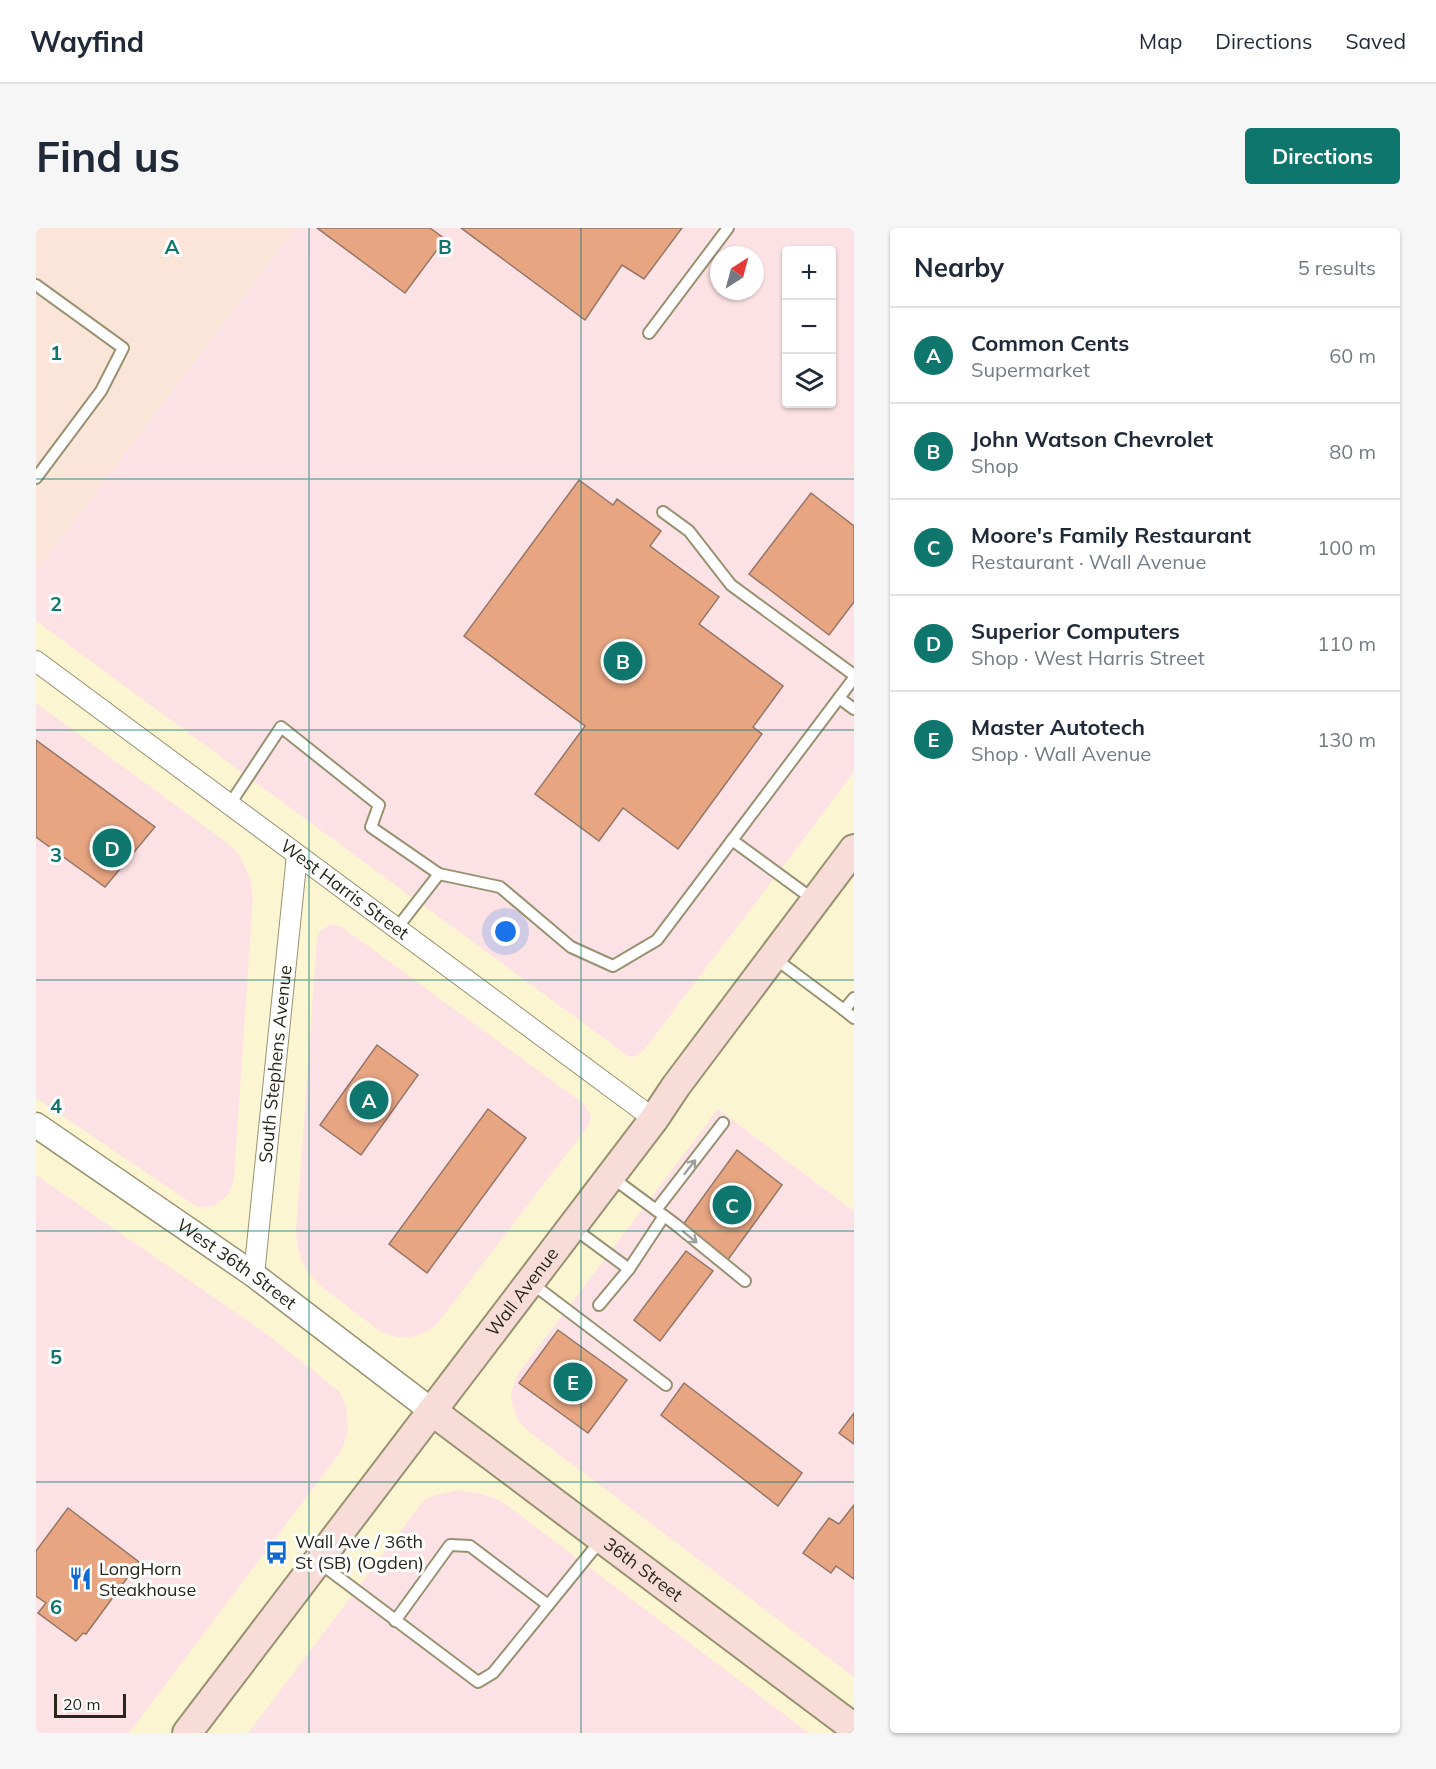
<!DOCTYPE html>
<meta charset="utf-8">
<style>
:root{--surface:#fff;--page:#f6f6f7;--text:#1f2937;--muted:#747a83;--line:#e0e1e3;--accent:#0f766e}
body{margin:0;font-family:Mulish,sans-serif;background:var(--page);color:var(--text)}
.controls{position:absolute;right:18px;top:18px;display:grid;overflow:hidden;border-radius:6px;box-shadow:0 2px 4px #0004}
.controls button{width:54px;height:54px;display:grid;place-items:center;padding:0;border:0;border-bottom:2px solid var(--line);background:var(--surface);color:var(--text);font:30px sans-serif}
.compass{position:absolute;left:674px;top:18px;width:54px;height:54px;border-radius:50%;background:var(--surface);box-shadow:0 2px 4px #0004;rotate:36deg}
.scale{position:absolute;left:18px;bottom:15px;width:72px;box-sizing:border-box;padding-left:6px;border:3px solid #29271a;border-top:0;font-size:16px;line-height:21px;white-space:nowrap;color:#29271a;-webkit-text-stroke:4px #fff;paint-order:stroke}
.you{position:absolute;left:470px;top:704px;width:21px;height:21px;margin:-15px;border:4px solid #fff;border-radius:50%;background:#1a73e8;box-shadow:0 0 0 9px #1a73e833}
.badge{display:grid;place-items:center;width:39px;height:39px;border-radius:50%;background:var(--accent);color:#fff;font-size:20px;font-weight:700}
.pin{position:absolute;translate:-50% -50%;border:3px solid #fff;box-shadow:0 2px 6px #0006}
.list{margin:0;padding:0;list-style:none}
h2{display:flex;justify-content:space-between;align-items:center;height:78px;margin:0;padding:0 24px;font-size:26px}
h2 small{font-size:20px;font-weight:400;color:var(--muted)}
.list li{display:grid;grid-template-columns:39px 1fr auto;gap:18px;align-items:center;box-sizing:border-box;height:96px;padding:0 24px;border-top:2px solid var(--line)}
.list b{display:block;font-size:22px;white-space:nowrap}
.list p{margin:0;font-size:20px;white-space:nowrap;color:var(--muted)}
.list em{font-size:20px;font-style:normal;color:var(--muted)}
.icon{flex:none;width:33px;height:33px;fill:none;stroke:currentColor;stroke-width:2;stroke-linecap:round;stroke-linejoin:round}
.map{position:relative;flex:none;width:818px;height:1505px;overflow:hidden;border-radius:6px}
header{display:flex;align-items:center;gap:36px;box-sizing:border-box;height:84px;padding:0 30px;background:var(--surface);border-bottom:2px solid var(--line)}
header strong{font-size:28px}
nav{display:flex;gap:33px;margin-inline-start:auto;font-size:21px}
.intro{display:flex;align-items:center;justify-content:space-between;box-sizing:border-box;height:144px;padding:0 36px}
h1{margin:0;font-size:42px}
.button{padding:15px 27px;border-radius:6px;background:var(--accent);color:#fff;font-size:21px;font-weight:700}
main{display:flex;gap:36px;padding:0 36px}
aside{flex:1;background:var(--surface);border-radius:6px;box-shadow:0 2px 4px #0004}
.map>svg:first-child{display:block}
.commercial{fill:#fde2e5;fill-rule:evenodd}
.industrial{fill:#fbe5d8}
.building{fill:#e7a582;stroke:#967666;stroke-width:1.5}
.lines{fill:none;stroke-linecap:round;stroke-linejoin:round}
.service-casing{stroke:#999272;stroke-width:14}
.minor-casing{stroke:#999272;stroke-width:22}
.tertiary-casing{stroke:#999272;stroke-width:27}
.secondary-casing{stroke:#999272;stroke-width:32}
.service{stroke:#fff;stroke-width:10}
.minor{stroke:#fff;stroke-width:20}
.tertiary{stroke:#fff;stroke-width:24}
.secondary{stroke:#f8dcd7;stroke-width:28}
.oneway{stroke:#9f9e98}
.grid{fill:none;stroke:#0f766e;stroke-width:1.5;stroke-opacity:0.55}
.labels{text-anchor:middle;stroke-width:6;stroke-linejoin:round;paint-order:stroke}
.street-label{font-size:18px;fill:#29271a;stroke:#fff}
.poi-label{font-size:18px;fill:#29271a;stroke:#fff;text-anchor:start}
.grid-label{font-size:20px;text-anchor:middle;font-weight:bold;fill:#0f766e;stroke:#fff;stroke-width:6;stroke-linejoin:round;paint-order:stroke}
</style>
<header>
<strong>Wayfind</strong>
<nav><a>Map</a><a>Directions</a><a>Saved</a></nav>
</header>
<div class="intro"><h1>Find us</h1><a class="button">Directions</a></div>
<main>
<div class="map">
<svg width="818" height="1505" viewBox="0 0 818 1505">
<rect width="100%" height="100%" fill="#fcf5d2"/>
<!-- commercial -->
<g class="commercial">
<path d="M259,0H818V544L608,822L598,829L592,828L0,393V342ZM750,22H796V176H750ZM683,27H719V63H683Z"/>
<polygon points="0,475 198,620 204,628 211,644 215,654 217,669 198,951 192,967 178,978 163,979 158,977 0,870"/>
<polygon points="296,696 306,699 548,876 554,886 555,890 552,898 404,1092 399,1098 388,1105 376,1109 361,1109 345,1104 287,1060 273,1046 266,1034 262,1020 260,1005 281,710 285,702"/>
<polygon points="682,881 818,983 818,1449 492,1203 482,1192 476,1175 475,1164 481,1147"/>
<polygon points="0,947 228,1104 303,1163 310,1178 312,1203 306,1222 93,1505 0,1505"/>
<polygon points="421,1262 442,1265 463,1272 473,1279 773,1505 212,1505 384,1277 390,1271 399,1267"/>
</g>
<!-- industrial -->
<polygon class="industrial" points="0,0 259,0 0,342"/>
<!-- building -->
<g class="building">
<polygon points="281,0 394,0 409,11 369,65"/>
<polygon points="425,0 646,0 608,51 586,37 549,92"/>
<polygon points="543,252 577,277 581,271 625,303 614,318 683,369 663,396 747,458 717,499 726,506 642,621 587,580 563,613 499,566 549,498 428,408"/>
<polygon points="775,265 818,298 818,374 793,407 713,346"/>
<polygon points="0,512 119,599 69,659 0,609"/>
<polygon points="341,817 382,847 325,927 284,897"/>
<polygon points="452,881 490,910 391,1045 353,1016"/>
<polygon points="701,922 746,957 691,1033 646,998"/>
<polygon points="650,1023 677,1043 624,1113 598,1092"/>
<polygon points="522,1102 591,1152 552,1205 483,1155"/>
<polygon points="648,1155 766,1245 742,1278 625,1187"/>
<polygon points="818,1185 818,1216 803,1205"/>
<polygon points="818,1277 818,1351 800,1338 795,1345 767,1325 793,1290 803,1296"/>
<polygon points="32,1280 103,1334 50,1406 47,1405 40,1413 2,1385 10,1375 0,1368 0,1323"/>
</g>
<g class="lines">
<defs>
<g id="service">
<polyline points="0,57 87,120 65,163 0,250"/>
<polyline points="613,105 692,0"/>
<polyline points="627,284 653,303 695,357 818,447"/>
<polyline points="803,470 818,481"/>
<polyline points="194,576 245,499 343,577 335,599 403,646 464,659 535,719 577,738 621,712 818,450"/>
<polyline points="696,612 778,672"/>
<polyline points="361,700 403,646"/>
<polyline points="737,729 808,782 818,770"/>
<polyline points="808,782 818,790"/>
<polyline points="574,948 639,996 709,1053"/>
<polyline points="620,982 687,895"/>
<polyline points="536,999 593,1041 563,1077"/>
<polyline points="593,1041 628,988"/>
<polyline points="494,1054 630,1157"/>
<polyline points="281,1333 442,1454 457,1445 565,1312"/>
<polyline points="359,1393 414,1317 434,1318 512,1377"/>
</g>
<g id="minor">
<path id="s1" d="M0,433L618,891"/>
<path id="s2" d="M218,1047L261,627"/>
</g>
<g id="tertiary">
<path id="s3" d="M0,897L218,1047L396,1183"/>
</g>
<g id="secondary">
<path id="s4" d="M396,1183L818,1500"/>
<path id="s5" d="M151,1505L618,891L640,858L818,621"/>
</g>
</defs>
<!-- service casing -->
<use href="#service" class="service-casing"/>
<!-- minor casing -->
<use href="#minor" class="minor-casing"/>
<!-- tertiary casing -->
<use href="#tertiary" class="tertiary-casing"/>
<!-- secondary casing -->
<use href="#secondary" class="secondary-casing"/>
<!-- service -->
<use href="#service" class="service"/>
<!-- minor -->
<use href="#minor" class="minor"/>
<!-- tertiary -->
<use href="#tertiary" class="tertiary"/>
<!-- secondary -->
<use href="#secondary" class="secondary"/>
</g>
<!-- one-way arrows -->
<defs><path id="oneway-shaft" d="M-6 0H5M1.5-3L5.5 0L1.5 3" fill="none" stroke-width="1.6" stroke-linecap="round" stroke-linejoin="round" transform="scale(1.5)"/></defs>
<g class="oneway">
<use href="#oneway-shaft" transform="translate(654 939) rotate(-52)"/>
<use href="#oneway-shaft" transform="translate(654 1009) rotate(39)"/>
</g>
<!-- grid -->
<path class="grid" d="M273,0V1505M545,0V1505M0,251H818M0,502H818M0,752H818M0,1003H818M0,1254H818"/>
<!-- icons -->
<defs>
<symbol id="bus-bare" viewBox="-9 -9 18 18"><path d="M-5-6H5V4H4V6H2V4H-2V6H-4V4H-5ZM-3.5-4V0h7V-4ZM-3.5 1.2v1.5H-2V1.2ZM2 1.2v1.5H3.5V1.2Z" fill="#116ad3" stroke="#fff" stroke-width="2.5" paint-order="stroke"/></symbol>
<symbol id="restaurant-bare" viewBox="-9 -9 18 18"><path d="M-5-6h1v4h1v-4h1v4h1v-4h1v5L-1.5 .5V6h-2V.5L-5-1ZM5-6V6H3V1.5H1.5Q1.5-4 5-6Z" fill="#116ad3" stroke="#fff" stroke-width="2.5" paint-order="stroke"/></symbol>
</defs>
<g fill-rule="evenodd">
<use href="#bus-bare" x="224" y="1308" width="33" height="33"/>
<use href="#restaurant-bare" x="28" y="1334" width="33" height="33"/>
</g>
<g class="labels">
<!-- street labels -->
<g class="street-label">
<text dy="6" stroke="none"><textPath href="#s1" startOffset="384">West Harris Street</textPath></text>
<text dy="6" stroke="none"><textPath href="#s2" startOffset="212">South Stephens Avenue</textPath></text>
<text dy="6" stroke="none"><textPath href="#s3" startOffset="244">West 36th Street</textPath></text>
<text dy="6" stroke="none"><textPath href="#s5" startOffset="554">Wall Avenue</textPath></text>
<text dy="6" stroke="none"><textPath href="#s4" startOffset="264">36th Street</textPath></text>
</g>
<!-- poi labels -->
<g class="poi-label">
<text x="259" y="1320">Wall Ave / 36th<tspan x="259" dy="21">St (SB) (Ogden)</tspan></text>
<text x="63" y="1347">LongHorn<tspan x="63" dy="21">Steakhouse</tspan></text>
</g>
</g>
<g class="grid-label">
<text x="136" y="26">A</text>
<text x="409" y="26">B</text>
<text x="20" y="132">1</text>
<text x="20" y="383">2</text>
<text x="20" y="634">3</text>
<text x="20" y="885">4</text>
<text x="20" y="1136">5</text>
<text x="20" y="1386">6</text>
</g>
</svg>
<div class="controls">
<button>+</button>
<button>−</button>
<button><svg class="icon" aria-label="layers" viewBox="0 0 24 24"><path d="M12 4l9 5-9 5-9-5zM3 14l9 5 9-5"/></svg></button>
</div>
<svg class="compass" viewBox="-18 -18 36 36"><path d="M0-13l5 13h-10z" fill="#e53935"/><path d="M0 13l5-13h-10z" fill="#747a83"/></svg>
<div class="scale">20 m</div>
<div class="you"></div>
<div class="pin badge" style="left:333px;top:872px">A</div>
<div class="pin badge" style="left:587px;top:433px">B</div>
<div class="pin badge" style="left:696px;top:977px">C</div>
<div class="pin badge" style="left:76px;top:620px">D</div>
<div class="pin badge" style="left:537px;top:1154px">E</div>
</div>
<aside>
<h2>Nearby<small>5 results</small></h2>
<ul class="list">
<li><span class="badge">A</span><div><b>Common Cents</b><p>Supermarket</p></div><em>60 m</em></li>
<li><span class="badge">B</span><div><b>John Watson Chevrolet</b><p>Shop</p></div><em>80 m</em></li>
<li><span class="badge">C</span><div><b>Moore's Family Restaurant</b><p>Restaurant · Wall Avenue</p></div><em>100 m</em></li>
<li><span class="badge">D</span><div><b>Superior Computers</b><p>Shop · West Harris Street</p></div><em>110 m</em></li>
<li><span class="badge">E</span><div><b>Master Autotech</b><p>Shop · Wall Avenue</p></div><em>130 m</em></li>
</ul>
</aside>
</main>
